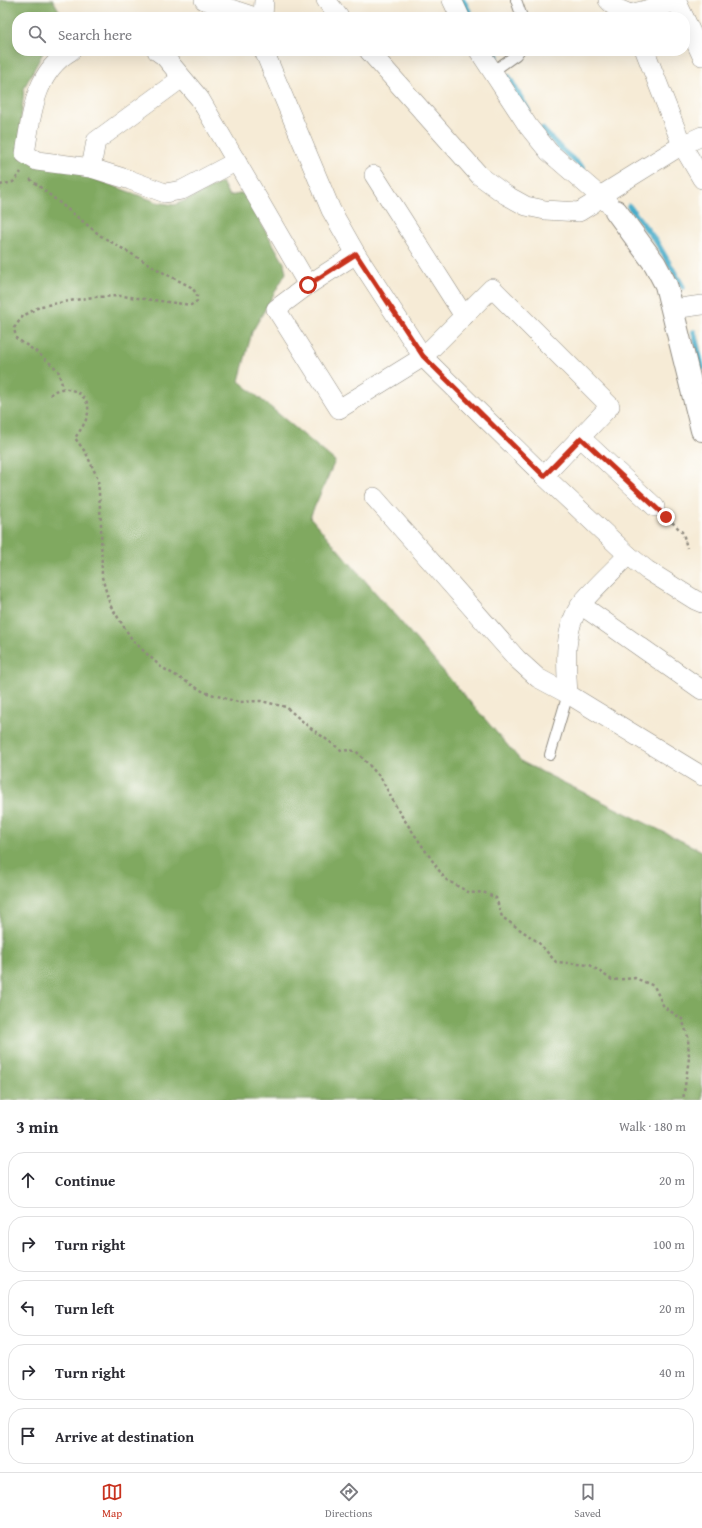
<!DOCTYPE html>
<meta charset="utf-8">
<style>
:root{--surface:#fff;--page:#f2f2f3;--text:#2b2b33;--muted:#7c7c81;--line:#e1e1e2;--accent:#c8321e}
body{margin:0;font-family:"Gentium Book Plus",serif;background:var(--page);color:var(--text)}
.stop{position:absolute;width:12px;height:12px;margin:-9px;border:3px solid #c8321e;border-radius:50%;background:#fff}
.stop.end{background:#c8321e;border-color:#fff;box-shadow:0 1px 4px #0008}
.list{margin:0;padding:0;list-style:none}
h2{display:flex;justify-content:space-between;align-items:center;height:52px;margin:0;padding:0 16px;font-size:17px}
h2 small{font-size:13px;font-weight:400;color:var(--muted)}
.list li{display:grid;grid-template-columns:26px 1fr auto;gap:12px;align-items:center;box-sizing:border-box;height:56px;margin:0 8px 8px;padding:0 8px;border:1px solid var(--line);border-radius:16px}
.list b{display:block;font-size:15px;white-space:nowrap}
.list em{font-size:13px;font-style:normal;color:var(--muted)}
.icon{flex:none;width:22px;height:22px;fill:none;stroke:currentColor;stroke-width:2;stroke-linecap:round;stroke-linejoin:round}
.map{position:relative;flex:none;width:702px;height:1100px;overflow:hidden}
.search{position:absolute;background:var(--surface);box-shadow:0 4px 16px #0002;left:12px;right:12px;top:12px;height:44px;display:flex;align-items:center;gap:10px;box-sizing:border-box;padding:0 14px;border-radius:16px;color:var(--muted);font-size:15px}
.sheet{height:372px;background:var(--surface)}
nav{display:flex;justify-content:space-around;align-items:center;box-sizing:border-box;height:56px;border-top:1px solid var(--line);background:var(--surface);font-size:11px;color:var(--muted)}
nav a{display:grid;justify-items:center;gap:2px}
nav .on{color:var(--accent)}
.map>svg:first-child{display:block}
.forest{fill:#80a960;stroke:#566a46}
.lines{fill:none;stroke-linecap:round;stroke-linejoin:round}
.stream{stroke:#4aadca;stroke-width:5.5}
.lane-casing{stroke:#908b80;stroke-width:12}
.street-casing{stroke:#908b80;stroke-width:20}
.secondary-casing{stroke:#908b80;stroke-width:24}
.path{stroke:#908b80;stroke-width:2.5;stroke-dasharray:3 3;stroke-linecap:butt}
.lane{stroke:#fff;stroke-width:10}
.street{stroke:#fff;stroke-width:19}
.secondary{stroke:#fff;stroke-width:22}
.route{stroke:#c8321e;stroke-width:5}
</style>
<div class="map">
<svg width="702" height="1100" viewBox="0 0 702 1100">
<rect width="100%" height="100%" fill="#fdfcf7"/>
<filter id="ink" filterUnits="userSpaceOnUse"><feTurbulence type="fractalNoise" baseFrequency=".025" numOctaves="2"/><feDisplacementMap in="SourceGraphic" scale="8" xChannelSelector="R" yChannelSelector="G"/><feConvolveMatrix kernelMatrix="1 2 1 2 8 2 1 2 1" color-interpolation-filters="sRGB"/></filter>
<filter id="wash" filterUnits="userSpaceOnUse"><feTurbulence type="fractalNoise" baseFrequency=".012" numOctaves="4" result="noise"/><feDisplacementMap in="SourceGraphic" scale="16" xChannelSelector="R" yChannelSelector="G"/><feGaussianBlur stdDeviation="0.9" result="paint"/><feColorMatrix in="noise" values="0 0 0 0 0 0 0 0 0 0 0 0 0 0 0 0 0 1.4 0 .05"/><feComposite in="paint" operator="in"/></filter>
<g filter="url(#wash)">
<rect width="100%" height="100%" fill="#f6ebd6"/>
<!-- forest -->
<polygon class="forest" points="0,0 53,0 63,17 17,17 17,51 44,51 24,88 20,132 21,152 157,202 174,205 191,198 222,182 229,196 244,193 284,263 286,273 252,332 239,381 335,461 310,517 522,762 702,851 702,1100 0,1100"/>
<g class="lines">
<!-- stream -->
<g class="stream">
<polyline points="463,0 472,17"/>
<polyline points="493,51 497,56"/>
<polyline points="509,77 528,110"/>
<polyline points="542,129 562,150 583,168"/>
<polyline points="629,206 656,241 683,287"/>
<polyline points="694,332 702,368"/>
</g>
</g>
</g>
<g filter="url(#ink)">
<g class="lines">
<defs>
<g id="lane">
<polyline points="516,0 522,17"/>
<polyline points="492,72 516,55 519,51"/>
<polyline points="550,755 568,694"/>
</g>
<g id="street">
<polyline points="204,0 255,17"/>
<polyline points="326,0 339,17"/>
<polyline points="452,0 460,17"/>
<polyline points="608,0 616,8 630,14 631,17"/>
<polyline points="630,14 677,2 684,17"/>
<polyline points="263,17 264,0"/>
<polyline points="685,19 702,56"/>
<path d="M71,51C34,72 31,117 25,154L37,161L91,168L130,180L165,193L182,190L237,161"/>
<polyline points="157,51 164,56 200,99 308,285"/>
<polyline points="264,51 331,210 356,254 423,357 544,476 628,555 647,570 695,600 702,603"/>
<polyline points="369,51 480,176 506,195 526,206 545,210 579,212 592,204 600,196 682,145 702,136"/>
<polyline points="479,51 528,126 549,152 609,204"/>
<polyline points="645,51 682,145 702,179"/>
<polyline points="91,168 96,141 182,78"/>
<polyline points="374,175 464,316"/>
<polyline points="356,254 308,285 276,309 339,409 423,357 492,288 610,406 544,476"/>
<polyline points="673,309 702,305"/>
<polyline points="581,438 655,507"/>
<polyline points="374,497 517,659 538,678 568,694 702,776"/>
<polyline points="581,605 702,690"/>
<path d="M568,694C566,665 563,629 581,604C595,587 613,571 628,555"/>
</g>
<polyline id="secondary" points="616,211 655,264 666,285 702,430"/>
</defs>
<!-- lane casing -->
<use href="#lane" class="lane-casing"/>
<!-- street casing -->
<use href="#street" class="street-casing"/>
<!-- secondary casing -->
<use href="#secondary" class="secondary-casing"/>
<!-- path -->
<g class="path">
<polyline points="30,179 101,236 164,273 191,287 197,294 197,301 191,305 122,296 93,297 41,306 23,316 14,328 16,338 38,353 58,370 63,388"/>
<polyline points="0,185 13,182 21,172"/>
<path d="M50,395C53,392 56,390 61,389C70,387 84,394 87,403C92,415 81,429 75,438L86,453L98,479L101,523L102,577L110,605L133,641L161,667L204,692L238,702L261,701L286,707L309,727L341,750L356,751L381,778L399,812L445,879L470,893L483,892L496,898L502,917L538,942L556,962L590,965L612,980L635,978L654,986L664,1007L682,1019L688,1037L689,1058L683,1100"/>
<polyline points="668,518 683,533 687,548"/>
</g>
<!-- lane -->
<use href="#lane" class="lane"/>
<!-- street -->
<use href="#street" class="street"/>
<!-- secondary -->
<use href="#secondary" class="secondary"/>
</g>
</g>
<g class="lines" filter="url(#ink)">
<!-- route -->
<polyline class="route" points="308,285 356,254 423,356 544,476 581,438 666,517"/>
</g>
</svg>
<div class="stop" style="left:308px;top:285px"></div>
<div class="stop end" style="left:666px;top:517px"></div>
<div class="search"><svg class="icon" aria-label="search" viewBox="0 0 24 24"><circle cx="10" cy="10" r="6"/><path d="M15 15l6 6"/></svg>Search here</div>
</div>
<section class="sheet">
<h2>3 min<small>Walk · 180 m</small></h2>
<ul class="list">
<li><svg class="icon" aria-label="ahead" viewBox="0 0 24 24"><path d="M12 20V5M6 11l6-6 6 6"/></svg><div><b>Continue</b></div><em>20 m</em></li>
<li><svg class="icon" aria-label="right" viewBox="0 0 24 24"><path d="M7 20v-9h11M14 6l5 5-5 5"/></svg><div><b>Turn right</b></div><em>100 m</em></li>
<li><svg class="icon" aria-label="left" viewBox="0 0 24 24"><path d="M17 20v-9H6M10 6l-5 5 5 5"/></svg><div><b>Turn left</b></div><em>20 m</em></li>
<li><svg class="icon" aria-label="right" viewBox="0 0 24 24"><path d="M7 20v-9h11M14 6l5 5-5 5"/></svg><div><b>Turn right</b></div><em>40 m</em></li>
<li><svg class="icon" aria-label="arrive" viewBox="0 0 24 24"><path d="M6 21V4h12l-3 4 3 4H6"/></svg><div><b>Arrive at destination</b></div></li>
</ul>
</section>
<nav>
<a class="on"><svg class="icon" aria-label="map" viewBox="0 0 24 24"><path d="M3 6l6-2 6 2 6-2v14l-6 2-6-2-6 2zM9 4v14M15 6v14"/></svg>Map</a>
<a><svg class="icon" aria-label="directions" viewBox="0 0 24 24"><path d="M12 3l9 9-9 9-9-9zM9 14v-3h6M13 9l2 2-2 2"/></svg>Directions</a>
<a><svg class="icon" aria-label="saved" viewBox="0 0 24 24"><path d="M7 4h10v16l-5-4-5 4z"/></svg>Saved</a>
</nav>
